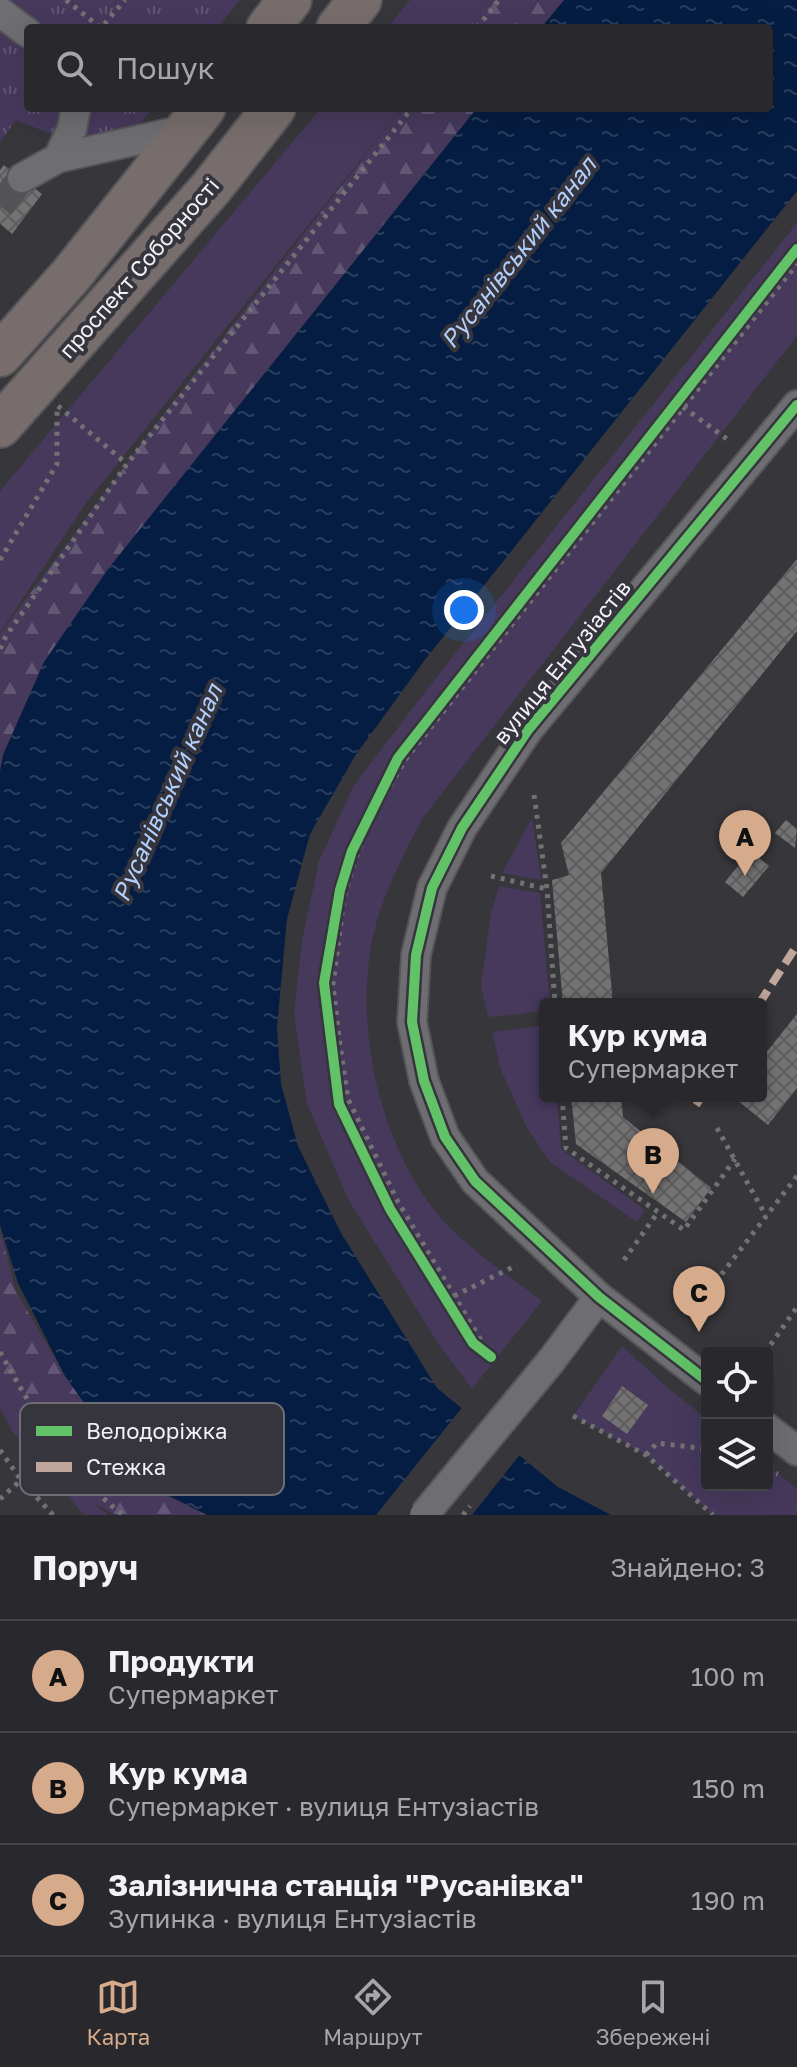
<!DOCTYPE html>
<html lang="uk">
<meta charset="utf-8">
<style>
:root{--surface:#29282c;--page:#313034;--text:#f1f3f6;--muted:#a5a6a9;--line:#454448;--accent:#d6ab8b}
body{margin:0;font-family:"Golos Text",sans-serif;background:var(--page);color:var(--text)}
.controls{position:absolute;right:24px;bottom:24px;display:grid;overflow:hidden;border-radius:8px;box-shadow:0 8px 32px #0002}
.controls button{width:72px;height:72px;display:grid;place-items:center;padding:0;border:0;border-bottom:2px solid var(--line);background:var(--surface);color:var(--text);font:40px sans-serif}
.you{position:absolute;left:464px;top:610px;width:28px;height:28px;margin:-20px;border:6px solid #fff;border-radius:50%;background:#1a73e8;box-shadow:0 0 0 12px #1a73e833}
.badge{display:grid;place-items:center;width:52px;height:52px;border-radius:50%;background:var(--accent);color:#111;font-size:26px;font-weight:700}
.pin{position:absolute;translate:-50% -66px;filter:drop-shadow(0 2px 4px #0008)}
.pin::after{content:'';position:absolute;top:42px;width:28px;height:24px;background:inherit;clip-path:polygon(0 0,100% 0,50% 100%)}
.popup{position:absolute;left:539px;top:998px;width:228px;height:104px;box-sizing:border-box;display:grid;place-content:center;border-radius:8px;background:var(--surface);filter:drop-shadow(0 2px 6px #0005);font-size:26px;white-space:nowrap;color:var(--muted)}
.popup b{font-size:30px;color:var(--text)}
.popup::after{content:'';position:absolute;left:50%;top:100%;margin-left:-16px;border:16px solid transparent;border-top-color:var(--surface)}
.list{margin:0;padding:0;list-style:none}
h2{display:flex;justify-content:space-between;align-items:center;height:104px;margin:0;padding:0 32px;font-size:34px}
h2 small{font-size:26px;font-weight:400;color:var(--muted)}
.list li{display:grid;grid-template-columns:52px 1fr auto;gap:24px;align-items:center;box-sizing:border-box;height:112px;padding:0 32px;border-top:2px solid var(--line)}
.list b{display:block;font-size:30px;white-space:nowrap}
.list p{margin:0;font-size:26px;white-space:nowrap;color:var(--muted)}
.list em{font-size:26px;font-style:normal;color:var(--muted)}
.icon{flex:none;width:44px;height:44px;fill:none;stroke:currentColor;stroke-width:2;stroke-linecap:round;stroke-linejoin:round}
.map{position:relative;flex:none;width:797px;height:1515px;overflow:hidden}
.search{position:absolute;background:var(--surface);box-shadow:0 8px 32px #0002;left:24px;right:24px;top:24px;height:88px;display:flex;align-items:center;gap:20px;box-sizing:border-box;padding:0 28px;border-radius:8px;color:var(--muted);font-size:30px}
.sheet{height:440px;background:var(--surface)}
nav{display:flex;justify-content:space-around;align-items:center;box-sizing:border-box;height:112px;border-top:2px solid var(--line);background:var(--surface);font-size:22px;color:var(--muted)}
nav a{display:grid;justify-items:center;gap:4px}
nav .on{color:var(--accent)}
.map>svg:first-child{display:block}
.green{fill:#46395c}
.forest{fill:url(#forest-firs)}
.park{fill:url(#park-tufts)}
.water{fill:url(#water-ripples)}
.pier{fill:#37363a}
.building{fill:url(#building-cross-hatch)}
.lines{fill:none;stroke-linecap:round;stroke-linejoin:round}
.minor-tunnel{stroke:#535256;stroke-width:28;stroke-dasharray:28 14;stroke-linecap:butt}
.minor-casing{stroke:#565558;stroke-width:32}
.highway-casing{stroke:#565558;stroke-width:46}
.path{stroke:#727275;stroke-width:5;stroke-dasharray:4 6;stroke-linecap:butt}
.minor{stroke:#6e6d71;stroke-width:28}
.highway{stroke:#776d6d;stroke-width:42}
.minor-bridge-casing{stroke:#565558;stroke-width:32;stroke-linecap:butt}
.path-bridge{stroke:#727275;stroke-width:5;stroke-dasharray:4 6;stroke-linecap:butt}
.minor-bridge{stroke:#6e6d71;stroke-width:28}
.quiet{stroke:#c0a59a;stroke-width:8;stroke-dasharray:16 8;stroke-linecap:butt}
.cycleway-casing{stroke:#36343c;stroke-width:15}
.cycleway{stroke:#61c268;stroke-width:10}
.labels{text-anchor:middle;stroke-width:8;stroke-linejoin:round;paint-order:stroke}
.street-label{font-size:22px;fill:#f2f1f6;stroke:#36343c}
.water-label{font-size:24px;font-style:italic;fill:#b0cffb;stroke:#36343c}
.key{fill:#36343c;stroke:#6e6d74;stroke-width:2}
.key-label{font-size:22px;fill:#f2f1f6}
</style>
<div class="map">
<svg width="797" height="1515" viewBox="0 0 797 1515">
<defs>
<pattern id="forest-firs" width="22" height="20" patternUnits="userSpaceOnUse" patternTransform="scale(2)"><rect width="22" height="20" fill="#46395c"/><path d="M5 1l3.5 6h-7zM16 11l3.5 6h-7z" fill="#615674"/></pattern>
<pattern id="park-tufts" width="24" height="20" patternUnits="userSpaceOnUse" patternTransform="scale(2)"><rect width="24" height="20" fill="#46395c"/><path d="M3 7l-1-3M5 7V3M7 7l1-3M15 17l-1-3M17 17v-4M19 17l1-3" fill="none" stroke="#615674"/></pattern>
<pattern id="water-ripples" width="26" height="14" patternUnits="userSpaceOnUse" patternTransform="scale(2)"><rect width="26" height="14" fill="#051d42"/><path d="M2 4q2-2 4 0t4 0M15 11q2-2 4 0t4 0" fill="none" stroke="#2a3e5e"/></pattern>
<pattern id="building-cross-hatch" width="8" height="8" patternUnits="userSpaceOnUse" patternTransform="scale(2)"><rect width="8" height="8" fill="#747273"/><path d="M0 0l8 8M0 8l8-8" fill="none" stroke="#5e5d5e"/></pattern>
</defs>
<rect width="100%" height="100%" fill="#37363a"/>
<!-- green -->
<g class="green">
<polygon points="410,0 489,0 467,28 387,28"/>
<polygon points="321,108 402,108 86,503 0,633 0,491"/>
<path d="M797,223V336L422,819C406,850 390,881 379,914C350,1007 374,1128 431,1206C458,1243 506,1273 542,1301L472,1389L439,1345L349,1201L307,1104L294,1014L302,940L319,861L353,787L428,688Z"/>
<polygon points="532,818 541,880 502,873"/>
<polygon points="499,886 540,893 550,1004 545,1004 545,1011 488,1017 481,986 491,913"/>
<polygon points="545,1025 545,1096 557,1096 561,1149 645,1210 637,1222 550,1162 527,1128 501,1070 492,1032"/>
<polygon points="622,1346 668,1388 707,1419 707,1485 767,1485 767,1465 797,1489 797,1515 713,1515 646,1455 573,1416"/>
<path d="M0,1369C28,1420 61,1479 108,1515H84L12,1431L0,1408Z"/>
</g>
<!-- forest -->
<g class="forest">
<polygon points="489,0 564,0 541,28 467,28"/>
<polygon points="402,108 477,108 156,510 44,662 3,755 0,772 0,634 165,412"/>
<polygon points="0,1230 16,1291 65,1376 119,1451 171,1496 207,1515 116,1515 92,1502 36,1435 0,1369"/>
</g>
<!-- park -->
<polygon class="park" points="0,0 240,0 217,28 28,28 28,108 153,108 135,130 79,145 16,120 0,142"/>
<!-- water -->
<polygon class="water" points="564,0 797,0 797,191 424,661 355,756 310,834 287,919 277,1027 281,1084 298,1146 341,1233 437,1388 558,1487 611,1515 207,1515 165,1494 119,1452 65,1376 18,1283 0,1225 0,771 3,755 44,662 108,569 477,108 769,108 769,28 541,28"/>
<!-- pier -->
<polygon class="pier" points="464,1405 522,1452 472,1515 376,1515"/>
<!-- building -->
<g class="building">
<polygon points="4,165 42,194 12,234 0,224 0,170"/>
<polygon points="797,559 797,631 601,873 613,1004 563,1004 552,880 569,875 561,843"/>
<polygon points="786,820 797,829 795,848 775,833"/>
<polygon points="750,851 769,866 743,897 725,882"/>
<polygon points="797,1014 797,1088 768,1125 732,1096 761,1096 761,1059"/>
<polygon points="571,1096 621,1096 623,1117 711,1188 686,1222 576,1144"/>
<polygon points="622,1386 648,1405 627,1434 602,1416"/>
</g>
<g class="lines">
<!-- minor-tunnel -->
<polyline class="minor-tunnel" points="0,206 22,178"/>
<defs>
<g id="minor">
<polyline points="0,12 28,33"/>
<polyline points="58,158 72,129 76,108"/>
<polyline points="22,178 58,158 187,129"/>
<polyline points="551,1361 599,1297"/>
<polyline points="707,1381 599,1297 475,1181 445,1137 424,1081 412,1022 416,955 432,888 462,828 528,730 797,405"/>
<polyline points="767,1428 797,1451"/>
</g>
<g id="highway">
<polyline points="268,28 290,0"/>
<polyline points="338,28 360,0"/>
<polyline points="0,355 72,274 204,108"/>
<polyline points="0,426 211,188 274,108"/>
</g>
</defs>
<!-- minor casing -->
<use href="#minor" class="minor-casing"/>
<!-- highway casing -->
<use href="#highway" class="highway-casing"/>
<!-- path -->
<g class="path">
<polyline points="66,0 101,28 125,0"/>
<polyline points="477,28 499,0"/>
<polyline points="58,406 127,464"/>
<polyline points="683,407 727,439"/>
<polyline points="0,560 57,464 57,410"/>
<polyline points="0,649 6,636 127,464 412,108"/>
<polyline points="534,795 547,889 555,1004"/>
<polyline points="491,876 547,889"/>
<polyline points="562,1096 566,1148 684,1230 735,1159"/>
<polyline points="717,1128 766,1216"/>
<polyline points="624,1260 658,1212"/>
<polyline points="454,1296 517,1265"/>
<polyline points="691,1314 797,1176"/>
<path d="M0,1352C34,1412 68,1472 123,1515"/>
<polyline points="765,1353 797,1307"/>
<polyline points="491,1357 398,1202 348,1099 339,1038 333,984 344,898 355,860 371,820 405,760 797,264"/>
<polyline points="573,1416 646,1455 713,1515"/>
<polyline points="0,1450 21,1480 53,1515"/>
<polyline points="646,1455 657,1443 707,1449"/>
<polyline points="767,1470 778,1474"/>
<polyline points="0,1499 21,1480"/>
</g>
<!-- minor -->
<use href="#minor" class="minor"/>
<!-- highway -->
<use href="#highway" class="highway"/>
<defs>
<polyline id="minor-bridge" points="424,1515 551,1361"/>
</defs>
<!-- minor-bridge casing -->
<use href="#minor-bridge" class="minor-bridge-casing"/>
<!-- path-bridge -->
<polyline class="path-bridge" points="463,1515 470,1506"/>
<!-- minor-bridge -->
<use href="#minor-bridge" class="minor-bridge"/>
<!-- quiet -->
<g class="quiet">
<polyline points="759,1004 797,945"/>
<polyline points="696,1105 702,1096"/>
</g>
<defs>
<g id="cycleway">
<polyline points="491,1357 473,1343 390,1209 339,1104 324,983 340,890 352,851 398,758 797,249"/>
<polyline points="707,1381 599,1297 475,1181 445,1137 424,1081 412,1022 416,955 432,888 462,828 528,730 797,405"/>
</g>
</defs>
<!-- cycleway casing -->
<use href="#cycleway" class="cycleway-casing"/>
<!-- cycleway -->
<use href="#cycleway" class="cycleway"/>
</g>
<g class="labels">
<!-- street labels -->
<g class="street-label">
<text transform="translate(139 268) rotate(-49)" y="8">проспект Соборності</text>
<text transform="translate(562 662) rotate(-51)" y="8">вулиця Ентузіастів</text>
</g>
<!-- water labels -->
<g class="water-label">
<text transform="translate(519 253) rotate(-52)" y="8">Русанівський канал</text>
<text transform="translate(168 793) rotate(-66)" y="8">Русанівський канал</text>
</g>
</g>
<!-- legend -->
<rect x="20" y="1403" width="264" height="92" rx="12" class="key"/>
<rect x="36" y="1426" width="36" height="10" fill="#61c268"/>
<rect x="36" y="1462" width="36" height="10" fill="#c0a59a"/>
<g class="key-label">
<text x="86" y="1439">Велодоріжка</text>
<text x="86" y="1475">Стежка</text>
</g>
</svg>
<div class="controls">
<button><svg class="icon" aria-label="locate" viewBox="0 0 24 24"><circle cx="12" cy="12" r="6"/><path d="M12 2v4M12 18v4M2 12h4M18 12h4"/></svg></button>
<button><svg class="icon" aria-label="layers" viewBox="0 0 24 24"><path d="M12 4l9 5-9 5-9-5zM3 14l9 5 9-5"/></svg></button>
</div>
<div class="you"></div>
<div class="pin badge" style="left:745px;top:876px">A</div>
<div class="pin badge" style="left:653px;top:1194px">B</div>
<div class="popup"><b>Кур кума</b>Супермаркет</div>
<div class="pin badge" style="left:699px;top:1332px">C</div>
<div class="search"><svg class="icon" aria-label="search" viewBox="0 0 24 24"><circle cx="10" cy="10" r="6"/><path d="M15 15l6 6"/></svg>Пошук</div>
</div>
<section class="sheet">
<h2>Поруч<small>Знайдено: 3</small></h2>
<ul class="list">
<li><span class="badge">A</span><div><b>Продукти</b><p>Супермаркет</p></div><em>100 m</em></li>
<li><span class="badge">B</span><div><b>Кур кума</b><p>Супермаркет · вулиця Ентузіастів</p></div><em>150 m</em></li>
<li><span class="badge">C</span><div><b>Залізнична станція &quot;Русанівка&quot;</b><p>Зупинка · вулиця Ентузіастів</p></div><em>190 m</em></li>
</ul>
</section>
<nav>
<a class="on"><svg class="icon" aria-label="map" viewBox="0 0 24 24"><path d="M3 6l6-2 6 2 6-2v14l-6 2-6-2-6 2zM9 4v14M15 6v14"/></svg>Карта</a>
<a><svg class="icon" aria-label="directions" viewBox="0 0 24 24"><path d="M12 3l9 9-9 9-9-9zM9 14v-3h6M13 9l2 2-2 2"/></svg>Маршрут</a>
<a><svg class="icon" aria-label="saved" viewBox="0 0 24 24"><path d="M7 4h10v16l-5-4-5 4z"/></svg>Збережені</a>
</nav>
